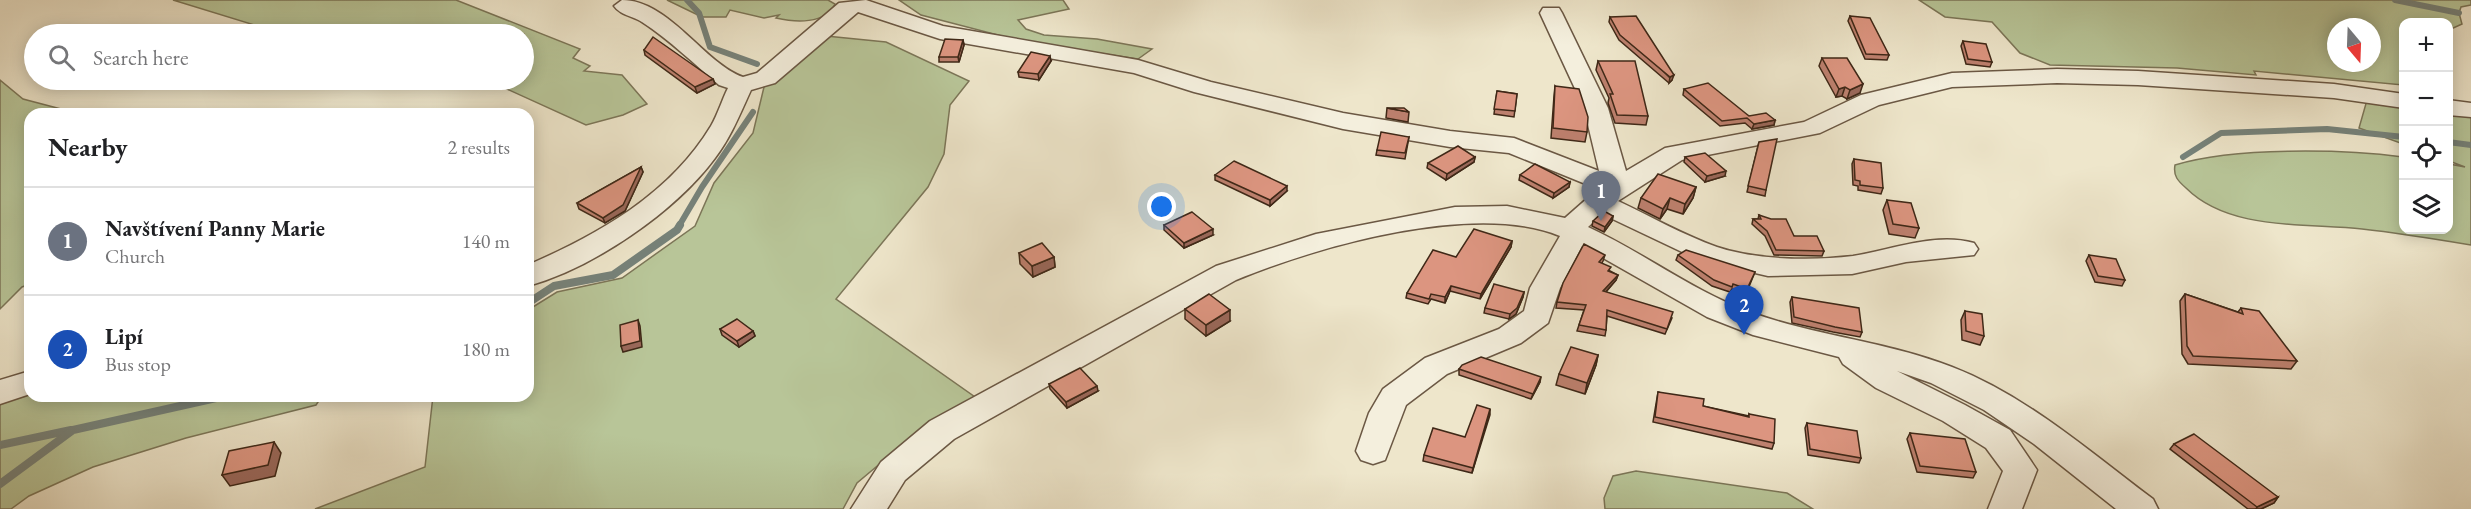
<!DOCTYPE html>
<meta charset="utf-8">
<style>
:root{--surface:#fff;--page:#f6f6f6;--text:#202124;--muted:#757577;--line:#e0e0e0;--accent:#8f2418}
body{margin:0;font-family:"EB Garamond",serif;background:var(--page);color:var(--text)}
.controls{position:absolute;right:18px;top:18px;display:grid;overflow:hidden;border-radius:12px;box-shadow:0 3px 15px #0003}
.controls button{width:54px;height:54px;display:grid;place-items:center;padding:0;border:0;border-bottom:2px solid var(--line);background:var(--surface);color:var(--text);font:30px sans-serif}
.compass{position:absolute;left:2327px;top:18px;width:54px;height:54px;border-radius:50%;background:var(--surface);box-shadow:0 3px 15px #0003;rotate:161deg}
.you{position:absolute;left:1162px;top:207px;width:21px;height:21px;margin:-15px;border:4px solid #fff;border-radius:50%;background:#1a73e8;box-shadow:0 0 0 9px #1a73e833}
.badge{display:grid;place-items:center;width:39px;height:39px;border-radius:50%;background:var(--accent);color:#fff;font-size:20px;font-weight:700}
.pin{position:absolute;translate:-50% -50px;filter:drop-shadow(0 2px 3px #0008)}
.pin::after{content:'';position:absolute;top:32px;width:21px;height:18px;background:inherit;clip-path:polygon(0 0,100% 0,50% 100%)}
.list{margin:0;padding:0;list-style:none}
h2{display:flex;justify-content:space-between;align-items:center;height:78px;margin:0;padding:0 24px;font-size:26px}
h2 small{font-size:20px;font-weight:400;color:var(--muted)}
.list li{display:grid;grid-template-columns:39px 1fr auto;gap:18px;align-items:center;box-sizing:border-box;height:108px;padding:0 24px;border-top:2px solid var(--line)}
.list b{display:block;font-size:22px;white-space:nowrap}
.list p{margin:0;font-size:20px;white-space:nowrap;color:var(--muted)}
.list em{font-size:20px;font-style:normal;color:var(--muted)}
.icon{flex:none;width:33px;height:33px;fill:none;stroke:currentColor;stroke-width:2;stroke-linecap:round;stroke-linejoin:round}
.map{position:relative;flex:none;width:2471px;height:509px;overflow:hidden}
.search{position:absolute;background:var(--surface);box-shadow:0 3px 15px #0003;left:24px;top:24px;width:510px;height:66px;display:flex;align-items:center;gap:15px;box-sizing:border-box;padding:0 21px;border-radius:33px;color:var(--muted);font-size:22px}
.panel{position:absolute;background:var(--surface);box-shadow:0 3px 15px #0003;left:24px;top:108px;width:510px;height:294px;border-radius:18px}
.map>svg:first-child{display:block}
.green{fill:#b8c598;stroke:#7c7658;stroke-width:1.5;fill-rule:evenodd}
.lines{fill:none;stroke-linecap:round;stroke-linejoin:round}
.stream-far1{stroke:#76827a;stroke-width:6}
.stream{stroke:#76827a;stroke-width:8}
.minor-casing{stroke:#6b5844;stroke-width:3}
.minor{fill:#f4efdd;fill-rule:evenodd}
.wall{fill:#bd806e;stroke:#3f2817;stroke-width:1.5}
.shaded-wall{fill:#9a685a;stroke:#3f2817;stroke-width:1.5}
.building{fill:#dc9580;stroke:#3f2817;stroke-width:1.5}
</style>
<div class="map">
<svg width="2471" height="509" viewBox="0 0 2471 509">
<rect width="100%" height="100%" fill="#eee6cb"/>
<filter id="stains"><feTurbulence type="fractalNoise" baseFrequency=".00333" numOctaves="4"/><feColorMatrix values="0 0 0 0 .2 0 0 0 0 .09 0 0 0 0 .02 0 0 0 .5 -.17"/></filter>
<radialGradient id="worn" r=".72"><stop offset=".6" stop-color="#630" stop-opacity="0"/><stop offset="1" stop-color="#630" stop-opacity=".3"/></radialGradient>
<!-- green -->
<g class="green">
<polygon points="173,0 456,0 580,49 573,58 590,66 584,71 622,75 647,104 623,115 586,125 487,80 524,80 524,34 284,34"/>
<path d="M667,0H828L835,4C826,25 794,22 776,18L779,15L764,18L730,10L726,17H702Z"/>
<polygon points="899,0 1063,0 1069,9 1018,20 1026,29 1044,35 1097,39 1152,49 1138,59 1025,42 921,15"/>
<path d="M1919,0H2471V5L2461,7L2459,13L2462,24L2449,30L2448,22H2404L2403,85L2254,71L2256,75L2177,68L2050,65L2020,53L1992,22L1945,17ZM2336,27H2372V63H2336Z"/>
<polygon points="826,36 886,42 969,81 950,105 944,154 928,187 836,299 975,397 907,441 857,483 843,509 315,509 425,467 433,396 528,396 528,310 557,292 622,278 695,226 714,183 753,133 764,87"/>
<polygon points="0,80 23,99 80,114 30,114 30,284 22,287 0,309"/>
<polygon points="2367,100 2403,105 2403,144 2359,128"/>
<path d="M2449,112L2471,116V245C2435,239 2398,233 2362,229C2305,223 2229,231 2186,188C2178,181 2173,176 2175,165C2234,147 2342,149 2403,157L2404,230H2448L2449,164L2465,167L2449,161Z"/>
<polygon points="30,391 30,396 322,396 316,405 186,438 93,467 29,496 11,509 0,509 0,402"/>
<polygon points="1636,471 1787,493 1813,509 1605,509 1604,498 1613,476"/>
</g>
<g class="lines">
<!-- stream-far1 -->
<g class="stream-far1">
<polyline points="687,0 699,13 710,47 757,64"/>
<polyline points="2395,0 2459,13"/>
<polyline points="2448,142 2471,145"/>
<polyline points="2183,157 2221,133 2327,129 2404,137"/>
<polyline points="679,226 702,187 753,112"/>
</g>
<!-- stream -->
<g class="stream">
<polyline points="528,303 554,286 613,275 677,230 680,225"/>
<polyline points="0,445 71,430"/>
<polyline points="0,484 73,430 225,396"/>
</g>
<defs>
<g id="minor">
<path d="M622,0C669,0 705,64 743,77L757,73L839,3L866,0L943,26L1138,60L1211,82L1343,113L1450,131L1514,138L1599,171L1584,108L1540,13L1543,8H1559L1562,13L1608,108L1626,171L1665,148L1804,122L1861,95L1952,73L2057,69L2138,71L2334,84L2404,94V108L2334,98L2138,85L2057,83L1952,87L1879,105L1820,133L1682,160L1618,201C1650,216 1683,235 1717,247C1756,260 1811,261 1853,256C1891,250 1935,232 1974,243L1978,249L1974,255L1906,262L1852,274L1768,276L1699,260L1602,214L1588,227C1643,252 1692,291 1750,312C1815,336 1886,341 1952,367C2027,396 2090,452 2153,499L2158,509H2116L2034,444L1984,410L1931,383L1897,371L1965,405L2010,430L2037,470L2022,509H1988L2003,471L1986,448L1943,421L1876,388L1843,364L1839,357L1753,335L1707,317L1582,246L1560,288L1548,323L1521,343L1447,374L1406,405L1385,460L1373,464L1361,460L1356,451L1369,413L1383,389L1425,358L1499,329L1524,311L1530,288L1560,236C1475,201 1319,246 1236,280L954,439L905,480L887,509H851L881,462L930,421L1216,266L1316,234L1455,207L1507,206L1565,218L1598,189L1509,153L1450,147L1343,129L1194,92L1134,73L940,39L858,12L775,83L751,90C740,114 731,137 715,158C675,212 593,268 528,286V265C599,234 670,194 711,126C718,114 722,100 728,88L719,85C694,64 670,40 642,22C633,16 620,15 614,6Z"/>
<polygon points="2448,100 2471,103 2471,117 2448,115"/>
<polygon points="30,371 30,394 0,404 0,380"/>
</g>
</defs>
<!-- minor casing -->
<use href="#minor" class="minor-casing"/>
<!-- minor -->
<use href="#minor" class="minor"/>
</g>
<!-- wall -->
<g class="wall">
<polygon points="1850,16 1889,55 1887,60 1865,59 1848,21"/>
<polygon points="1610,17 1672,80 1669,83 1619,40 1609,22"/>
<polygon points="963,40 964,45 959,62 939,62 939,57"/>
<polygon points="1963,41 1992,62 1990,67 1966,64 1961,46"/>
<polygon points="644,50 713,79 715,84 697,93 645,55"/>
<polygon points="1822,58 1860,93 1847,99 1842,96 1836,97 1819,66"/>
<polygon points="1051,61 1039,80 1019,77 1018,72"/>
<polygon points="1598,61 1648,116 1646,125 1615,123 1608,103 1609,98 1596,70"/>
<polygon points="1555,86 1587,132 1585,142 1551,138 1554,96"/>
<polygon points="1684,89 1749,116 1775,120 1774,125 1752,129 1745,123 1720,126 1683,95"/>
<polygon points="1497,91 1517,94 1514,117 1494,114"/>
<polygon points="1387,108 1409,112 1408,122 1386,118"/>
<polygon points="1409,137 1405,159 1376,155 1377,150"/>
<polygon points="1759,142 1766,190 1765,196 1747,192"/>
<polygon points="1475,157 1474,162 1446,180 1427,168 1428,163"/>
<polygon points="1685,157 1725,176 1705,182 1684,162"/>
<polygon points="1854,159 1883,188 1881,194 1858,190 1858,186 1853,185 1852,164"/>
<polygon points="641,167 643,172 625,211 605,223 579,209 577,203"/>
<polygon points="1215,175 1287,191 1270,206 1215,180"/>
<polygon points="1520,175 1570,182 1569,187 1553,198 1519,180"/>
<polygon points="1696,187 1693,198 1683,214 1667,209 1660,219 1638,208 1641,198"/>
<polygon points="1887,200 1919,228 1915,238 1889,234 1883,210"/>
<polygon points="1759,215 1794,236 1824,251 1822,256 1774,255 1765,236 1752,224 1753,219 1758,219"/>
<polygon points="1613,216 1612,221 1604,232 1592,226 1593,221"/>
<polygon points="1164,225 1213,235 1184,248 1164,230"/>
<polygon points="1512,241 1511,247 1480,299 1450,291 1445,303 1431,299 1428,304 1406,298 1407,293 1456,257"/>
<polygon points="1019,253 1054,257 1055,267 1033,277 1020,264"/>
<polygon points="1605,255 1603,261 1602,263 1610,271 1618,275 1616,280 1606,292 1672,318 1665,334 1607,316 1606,330 1605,336 1577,331 1584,310 1556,308 1557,302"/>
<polygon points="1678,255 1755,272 1746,294 1732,289 1730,292 1712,286 1676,260"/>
<polygon points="2089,255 2125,280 2122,286 2095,282 2086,261"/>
<polygon points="1524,292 1523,297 1516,314 1509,319 1484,313 1485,308"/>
<polygon points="2185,294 2238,312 2241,308 2297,361 2291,369 2188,364 2182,354 2180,301"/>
<polygon points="1792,297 1862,332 1860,337 1833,332 1792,323 1790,302"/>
<polygon points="1185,309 1230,321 1206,336 1185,319"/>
<polygon points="1965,311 1984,336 1980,345 1962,340 1961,320"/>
<polygon points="720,329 753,331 755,336 739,347 722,335"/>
<polygon points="1598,355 1596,365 1585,394 1556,385 1559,374"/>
<polygon points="1459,369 1540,382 1531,399 1459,375"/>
<polygon points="1049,384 1098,391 1067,408 1050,389"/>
<polygon points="1658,392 1703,406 1749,416 1749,414 1774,443 1772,449 1653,422"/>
<polygon points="1490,409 1472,473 1423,461 1424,455 1465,437"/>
<polygon points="1807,423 1861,458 1859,463 1808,455 1805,428"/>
<polygon points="1910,433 1976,472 1973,478 1917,472 1907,439"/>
<polygon points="2174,444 2278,497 2274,503 2261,509 2248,509 2170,449"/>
</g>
<!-- shaded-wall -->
<g class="shaded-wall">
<polygon points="963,40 964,45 959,62 958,57"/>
<polygon points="1050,56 1051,61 1039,80 1038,74"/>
<polygon points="1674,75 1672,80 1669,83 1670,77"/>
<polygon points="713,79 715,84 697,93 695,87"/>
<polygon points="1863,84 1860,93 1847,99 1850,90"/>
<polygon points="1845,87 1842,96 1836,97 1839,89"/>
<polygon points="1775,120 1774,125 1752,129 1754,124"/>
<polygon points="1475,157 1474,162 1446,180 1447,174"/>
<polygon points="641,167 643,172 625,211 605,223 603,218"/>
<polygon points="1726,171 1725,176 1705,182 1707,176"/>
<polygon points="1570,182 1569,187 1553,198 1554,193"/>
<polygon points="1287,186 1287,191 1270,206 1270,200"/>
<polygon points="1696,187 1693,198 1683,214 1685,204"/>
<polygon points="1670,198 1667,209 1660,219 1663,209"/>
<polygon points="1613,216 1612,221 1604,232 1605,227"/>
<polygon points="1213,229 1213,235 1184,248 1184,243"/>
<polygon points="1512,241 1511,247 1480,299 1481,294"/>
<polygon points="1054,257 1055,267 1033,277 1032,266"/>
<polygon points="1618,275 1616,280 1602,296 1603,291"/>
<polygon points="1451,286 1450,291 1445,303 1445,297"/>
<polygon points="1524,292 1523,297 1516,314 1509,319 1510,314"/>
<polygon points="1230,310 1230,321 1206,336 1206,325"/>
<polygon points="638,320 640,326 642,347 623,352 621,346"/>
<polygon points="753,331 755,336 739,347 737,341"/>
<polygon points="1598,355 1596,365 1585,394 1587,383"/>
<polygon points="1541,377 1540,382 1531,399 1533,394"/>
<polygon points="1097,386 1098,391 1067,408 1066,402"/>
<polygon points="1490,409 1490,415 1472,473 1473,468"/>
<polygon points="274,442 281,453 275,476 230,486 222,475"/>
<polygon points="2278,497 2274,503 2261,509 2256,509 2257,507"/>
</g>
<!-- building -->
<g class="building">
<polygon points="1636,16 1674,75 1670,77 1620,35 1610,17"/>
<polygon points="1850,16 1870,18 1889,55 1866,54"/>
<polygon points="653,37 713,79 695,87 644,50"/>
<polygon points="945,39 963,40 958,57 939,57"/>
<polygon points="1963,41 1986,44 1992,62 1968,59"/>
<polygon points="1031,52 1050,56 1038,74 1018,72"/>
<polygon points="1822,58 1847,58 1863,84 1850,90 1845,87 1839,89"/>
<polygon points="1598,61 1635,61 1648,116 1617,115 1610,94 1613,94"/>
<polygon points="1708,83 1749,116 1766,113 1775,120 1754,124 1747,118 1722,121 1684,89"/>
<polygon points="1555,86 1579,89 1588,117 1587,132 1553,128"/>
<polygon points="1497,91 1517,94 1515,111 1494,109"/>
<polygon points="1387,108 1404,108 1409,112"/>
<polygon points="1381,132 1409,137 1405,153 1377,150"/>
<polygon points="1777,139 1766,190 1748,186 1759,142"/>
<polygon points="1458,146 1475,157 1447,174 1428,163"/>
<polygon points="1705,153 1726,171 1707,176 1685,157"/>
<polygon points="1854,159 1881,163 1883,188 1860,185 1860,181 1855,180"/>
<polygon points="1234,161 1287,186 1270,200 1215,175"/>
<polygon points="1535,164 1570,182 1554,193 1520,175"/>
<polygon points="641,167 623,205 603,218 577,203"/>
<polygon points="1658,174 1696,187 1685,204 1670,198 1663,209 1641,198"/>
<polygon points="1887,200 1911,203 1919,228 1893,224"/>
<polygon points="1604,211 1613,216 1605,227 1593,221"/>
<polygon points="1192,212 1213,229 1184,243 1164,225"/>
<polygon points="1759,215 1771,219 1786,219 1794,236 1817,236 1824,251 1776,250 1767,231 1753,219 1761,219"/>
<polygon points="1474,229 1512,241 1481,294 1451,286 1445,297 1431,294 1429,299 1407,293 1433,250 1456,257"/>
<polygon points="1042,243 1054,257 1032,266 1019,253"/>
<polygon points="1584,244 1605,255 1599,262 1611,267 1608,271 1618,275 1603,291 1673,312 1667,329 1607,310 1606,330 1579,325 1586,305 1557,302 1563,283"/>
<polygon points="1686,250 1755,272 1747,289 1733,284 1732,287 1714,280 1678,255"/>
<polygon points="2089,255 2116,259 2125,280 2098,276"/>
<polygon points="1494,284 1524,292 1517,308 1510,314 1485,308"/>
<polygon points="1209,294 1230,310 1206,325 1185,309"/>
<polygon points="2185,294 2243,314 2241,308 2259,311 2297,361 2193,356 2187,346"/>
<polygon points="1792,297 1859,308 1862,332 1835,327 1794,317"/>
<polygon points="1965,311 1982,314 1984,336 1966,331"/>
<polygon points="737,319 753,331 737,341 720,329"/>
<polygon points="638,320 640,341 621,346 620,325"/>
<polygon points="1571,347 1598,355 1587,383 1559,374"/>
<polygon points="1481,357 1541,377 1533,394 1459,369 1462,365"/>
<polygon points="1080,368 1097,386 1066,402 1049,384"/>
<polygon points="1658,392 1704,399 1703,406 1749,417 1749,414 1775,419 1774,443 1655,417"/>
<polygon points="1477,405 1490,409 1473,468 1424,455 1433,428 1465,437"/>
<polygon points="1807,423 1857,431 1861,458 1810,449"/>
<polygon points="1910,433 1965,439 1976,472 1920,466"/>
<polygon points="2194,434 2278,497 2257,507 2174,444"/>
<polygon points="274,442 268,465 222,475 229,451"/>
</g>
<rect width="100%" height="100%" filter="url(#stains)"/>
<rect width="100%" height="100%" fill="url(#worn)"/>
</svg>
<div class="controls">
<button>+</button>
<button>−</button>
<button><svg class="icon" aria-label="locate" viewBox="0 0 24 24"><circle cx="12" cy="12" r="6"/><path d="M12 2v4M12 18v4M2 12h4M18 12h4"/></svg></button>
<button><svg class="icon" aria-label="layers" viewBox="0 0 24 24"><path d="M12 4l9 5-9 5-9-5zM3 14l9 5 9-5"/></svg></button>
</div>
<svg class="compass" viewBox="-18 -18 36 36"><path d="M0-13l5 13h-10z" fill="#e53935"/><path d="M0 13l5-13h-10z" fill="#757577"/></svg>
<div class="you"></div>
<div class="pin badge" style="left:1601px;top:221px;background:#6b7280">1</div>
<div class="pin badge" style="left:1744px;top:335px;background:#1a4fb4">2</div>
<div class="search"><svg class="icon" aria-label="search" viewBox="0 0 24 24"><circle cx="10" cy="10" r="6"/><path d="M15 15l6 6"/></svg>Search here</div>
<section class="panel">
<h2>Nearby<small>2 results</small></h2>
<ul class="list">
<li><span class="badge" style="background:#6b7280">1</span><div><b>Navštívení Panny Marie</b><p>Church</p></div><em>140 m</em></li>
<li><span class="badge" style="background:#1a4fb4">2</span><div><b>Lipí</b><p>Bus stop</p></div><em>180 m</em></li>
</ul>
</section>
</div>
